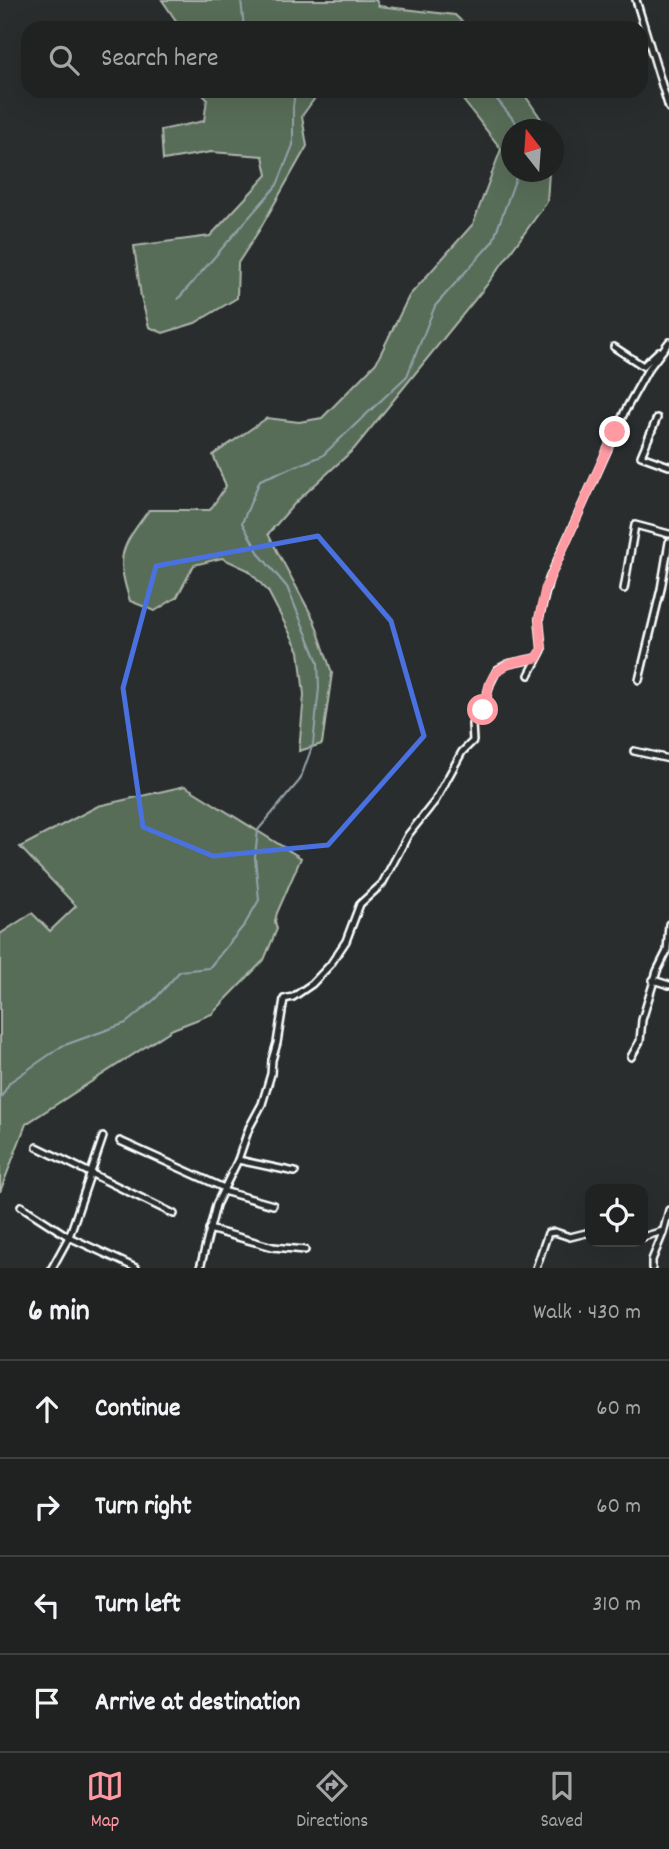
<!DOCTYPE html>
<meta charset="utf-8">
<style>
:root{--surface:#202222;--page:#282a2a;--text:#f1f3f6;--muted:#a2a4a5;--line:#3d3f40;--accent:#ff9aa2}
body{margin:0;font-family:Dekko,sans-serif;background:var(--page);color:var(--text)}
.controls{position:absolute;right:21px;bottom:21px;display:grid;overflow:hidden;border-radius:14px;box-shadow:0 7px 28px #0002}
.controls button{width:63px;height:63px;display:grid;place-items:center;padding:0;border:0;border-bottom:2px solid var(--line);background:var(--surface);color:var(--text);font:35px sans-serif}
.compass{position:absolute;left:501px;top:119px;width:63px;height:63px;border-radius:50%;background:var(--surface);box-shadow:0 7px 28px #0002;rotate:343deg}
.stop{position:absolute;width:21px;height:21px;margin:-16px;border:5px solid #ff9aa2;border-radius:50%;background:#fff}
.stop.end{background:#ff9aa2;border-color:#fff;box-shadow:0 2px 7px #0008}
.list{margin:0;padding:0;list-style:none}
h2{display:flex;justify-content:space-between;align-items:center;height:91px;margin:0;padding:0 28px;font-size:30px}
h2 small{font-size:23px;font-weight:400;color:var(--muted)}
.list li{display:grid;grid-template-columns:46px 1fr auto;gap:21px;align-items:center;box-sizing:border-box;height:98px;padding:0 28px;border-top:2px solid var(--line)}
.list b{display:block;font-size:26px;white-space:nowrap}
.list em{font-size:23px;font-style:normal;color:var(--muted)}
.icon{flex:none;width:38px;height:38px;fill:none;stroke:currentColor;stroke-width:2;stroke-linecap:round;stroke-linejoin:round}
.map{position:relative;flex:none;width:669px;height:1268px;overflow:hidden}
.search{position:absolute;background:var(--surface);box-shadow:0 7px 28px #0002;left:21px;right:21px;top:21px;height:77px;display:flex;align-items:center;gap:18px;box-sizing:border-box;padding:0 24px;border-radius:21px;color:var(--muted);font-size:26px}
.sheet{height:483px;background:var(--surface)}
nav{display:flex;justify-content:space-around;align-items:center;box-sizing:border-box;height:98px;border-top:2px solid var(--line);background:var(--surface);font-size:19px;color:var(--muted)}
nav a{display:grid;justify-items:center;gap:4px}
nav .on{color:var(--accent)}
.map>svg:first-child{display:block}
.green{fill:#586d59;stroke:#acb6ac;stroke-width:2}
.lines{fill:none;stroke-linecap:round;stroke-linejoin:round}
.stream{stroke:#95a3ac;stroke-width:2}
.minor-casing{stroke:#fff;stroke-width:10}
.minor{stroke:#2a2d2e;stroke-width:5}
.route{stroke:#ff9aa2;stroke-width:9}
.marked{fill:none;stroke:#4a71e0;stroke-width:5;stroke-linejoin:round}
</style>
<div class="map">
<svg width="669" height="1268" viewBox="0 0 669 1268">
<rect width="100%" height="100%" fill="#2a2d2e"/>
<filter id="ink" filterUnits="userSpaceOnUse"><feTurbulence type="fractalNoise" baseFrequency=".0143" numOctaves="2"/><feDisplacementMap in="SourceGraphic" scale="14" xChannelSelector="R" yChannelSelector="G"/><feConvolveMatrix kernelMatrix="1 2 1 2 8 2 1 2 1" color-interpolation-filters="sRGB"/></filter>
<g filter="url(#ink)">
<!-- green -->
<g class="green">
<polygon points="162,0 376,0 379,6 455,15 469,28 181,28"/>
<polygon points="199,91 320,91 302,116 307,146 260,229 238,263 237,298 195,323 163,333 149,327 141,297 134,246 210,236 267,175 263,156 211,152 163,160 161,130 204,121 207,99"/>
<path d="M456,91H522L548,129L512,130V172H549L547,202L486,286L354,449L296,502L268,534L314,620L332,673L322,744L299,751L304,695L299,651L268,591L248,570L222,558L194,565L177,597L155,611L130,601C115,554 121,548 149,510H210L226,486L213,455L267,418L299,422L322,418L376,363L409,296L473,224L501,149Z"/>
<polygon points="185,786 301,858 277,913 275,921 277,929 264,960 212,1014 173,1029 26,1124 0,1192 0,934 32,913 50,931 76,906 20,847 98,806"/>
</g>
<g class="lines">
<!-- stream -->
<g class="stream">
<polyline points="241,0 244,28"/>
<polyline points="372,28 383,28"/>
<polyline points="490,91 522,130"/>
<polyline points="178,299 277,185 293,145 293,107 295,91"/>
<polyline points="0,1099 10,1082 62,1046 126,1023 155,999 180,971 209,968 245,924 259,900 255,857 258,830 300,780 313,744 319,688 318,662 287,587 260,555 242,523 260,480 322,456 407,376 435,306 493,241 518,172"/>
</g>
<defs>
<g id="minor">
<polyline points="636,0 669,108"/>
<polyline points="614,347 643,366 659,351"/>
<polyline points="657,418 641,456 669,466"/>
<polyline points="624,589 635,525 669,534"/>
<polyline points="529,675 542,650 539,619 549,579 625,411 647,371 669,342"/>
<polyline points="639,680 661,589 669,542"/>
<polyline points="634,751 669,759"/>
<polyline points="653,980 669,985"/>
<polyline points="631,1057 640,1041 642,1020 657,971 667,951 669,924"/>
<polyline points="120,1141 224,1188"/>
<polyline points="37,1147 174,1214"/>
<polyline points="238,1160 295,1172"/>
<polyline points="223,1191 273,1205"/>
<polyline points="21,1206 69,1237 136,1268"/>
<polyline points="209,1229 273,1247 305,1250"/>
<polyline points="643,1237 663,1231"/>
<polyline points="52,1268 69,1237 103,1137"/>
<polyline points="200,1268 216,1205 238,1160 249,1128 262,1104 271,1074 272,1060 277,1043 284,999 293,997 312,984 330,965 346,941 360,904 382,884 408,835 435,801 462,752 473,741 472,724 483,710 490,684 497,670 508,664 537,658"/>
<polyline points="536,1268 548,1233 555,1232 570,1237 590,1232"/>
<polyline points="652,1268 652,1260 663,1233 669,1210"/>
</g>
</defs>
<!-- minor casing -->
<use href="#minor" class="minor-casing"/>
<!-- minor -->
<use href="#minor" class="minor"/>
</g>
</g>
<g class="lines" filter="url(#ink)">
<!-- route -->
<path class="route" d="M483,710C487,701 487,692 490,683C497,662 519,662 537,658L542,648L539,619L545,589L615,432"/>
</g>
<!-- marked area -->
<path class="marked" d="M318,536L391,621L424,736L328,845L213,856L143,827L123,688L156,566Z"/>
</svg>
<div class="controls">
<button><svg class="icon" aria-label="locate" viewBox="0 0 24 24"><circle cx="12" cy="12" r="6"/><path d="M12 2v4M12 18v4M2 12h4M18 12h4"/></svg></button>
</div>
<svg class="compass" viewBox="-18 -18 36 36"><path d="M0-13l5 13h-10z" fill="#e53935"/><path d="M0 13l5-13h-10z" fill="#a2a4a5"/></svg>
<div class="stop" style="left:483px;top:710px"></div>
<div class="stop end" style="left:615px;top:432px"></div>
<div class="search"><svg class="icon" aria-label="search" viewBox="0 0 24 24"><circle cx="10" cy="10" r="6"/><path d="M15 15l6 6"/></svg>Search here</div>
</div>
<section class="sheet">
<h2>6 min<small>Walk · 430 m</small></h2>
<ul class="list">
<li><svg class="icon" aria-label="ahead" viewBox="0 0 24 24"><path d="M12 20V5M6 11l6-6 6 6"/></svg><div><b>Continue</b></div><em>60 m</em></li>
<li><svg class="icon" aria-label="right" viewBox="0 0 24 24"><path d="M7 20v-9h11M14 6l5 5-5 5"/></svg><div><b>Turn right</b></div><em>60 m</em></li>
<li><svg class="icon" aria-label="left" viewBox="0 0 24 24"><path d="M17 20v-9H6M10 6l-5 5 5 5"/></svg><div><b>Turn left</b></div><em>310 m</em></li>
<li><svg class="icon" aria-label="arrive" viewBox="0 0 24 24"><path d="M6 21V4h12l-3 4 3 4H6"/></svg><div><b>Arrive at destination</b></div></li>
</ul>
</section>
<nav>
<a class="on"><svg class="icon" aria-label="map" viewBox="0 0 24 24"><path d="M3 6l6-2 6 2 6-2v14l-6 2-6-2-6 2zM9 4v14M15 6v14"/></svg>Map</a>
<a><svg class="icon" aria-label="directions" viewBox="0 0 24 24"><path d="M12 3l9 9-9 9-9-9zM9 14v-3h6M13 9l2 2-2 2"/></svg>Directions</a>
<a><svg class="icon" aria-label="saved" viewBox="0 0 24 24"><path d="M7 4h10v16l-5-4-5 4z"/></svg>Saved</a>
</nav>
